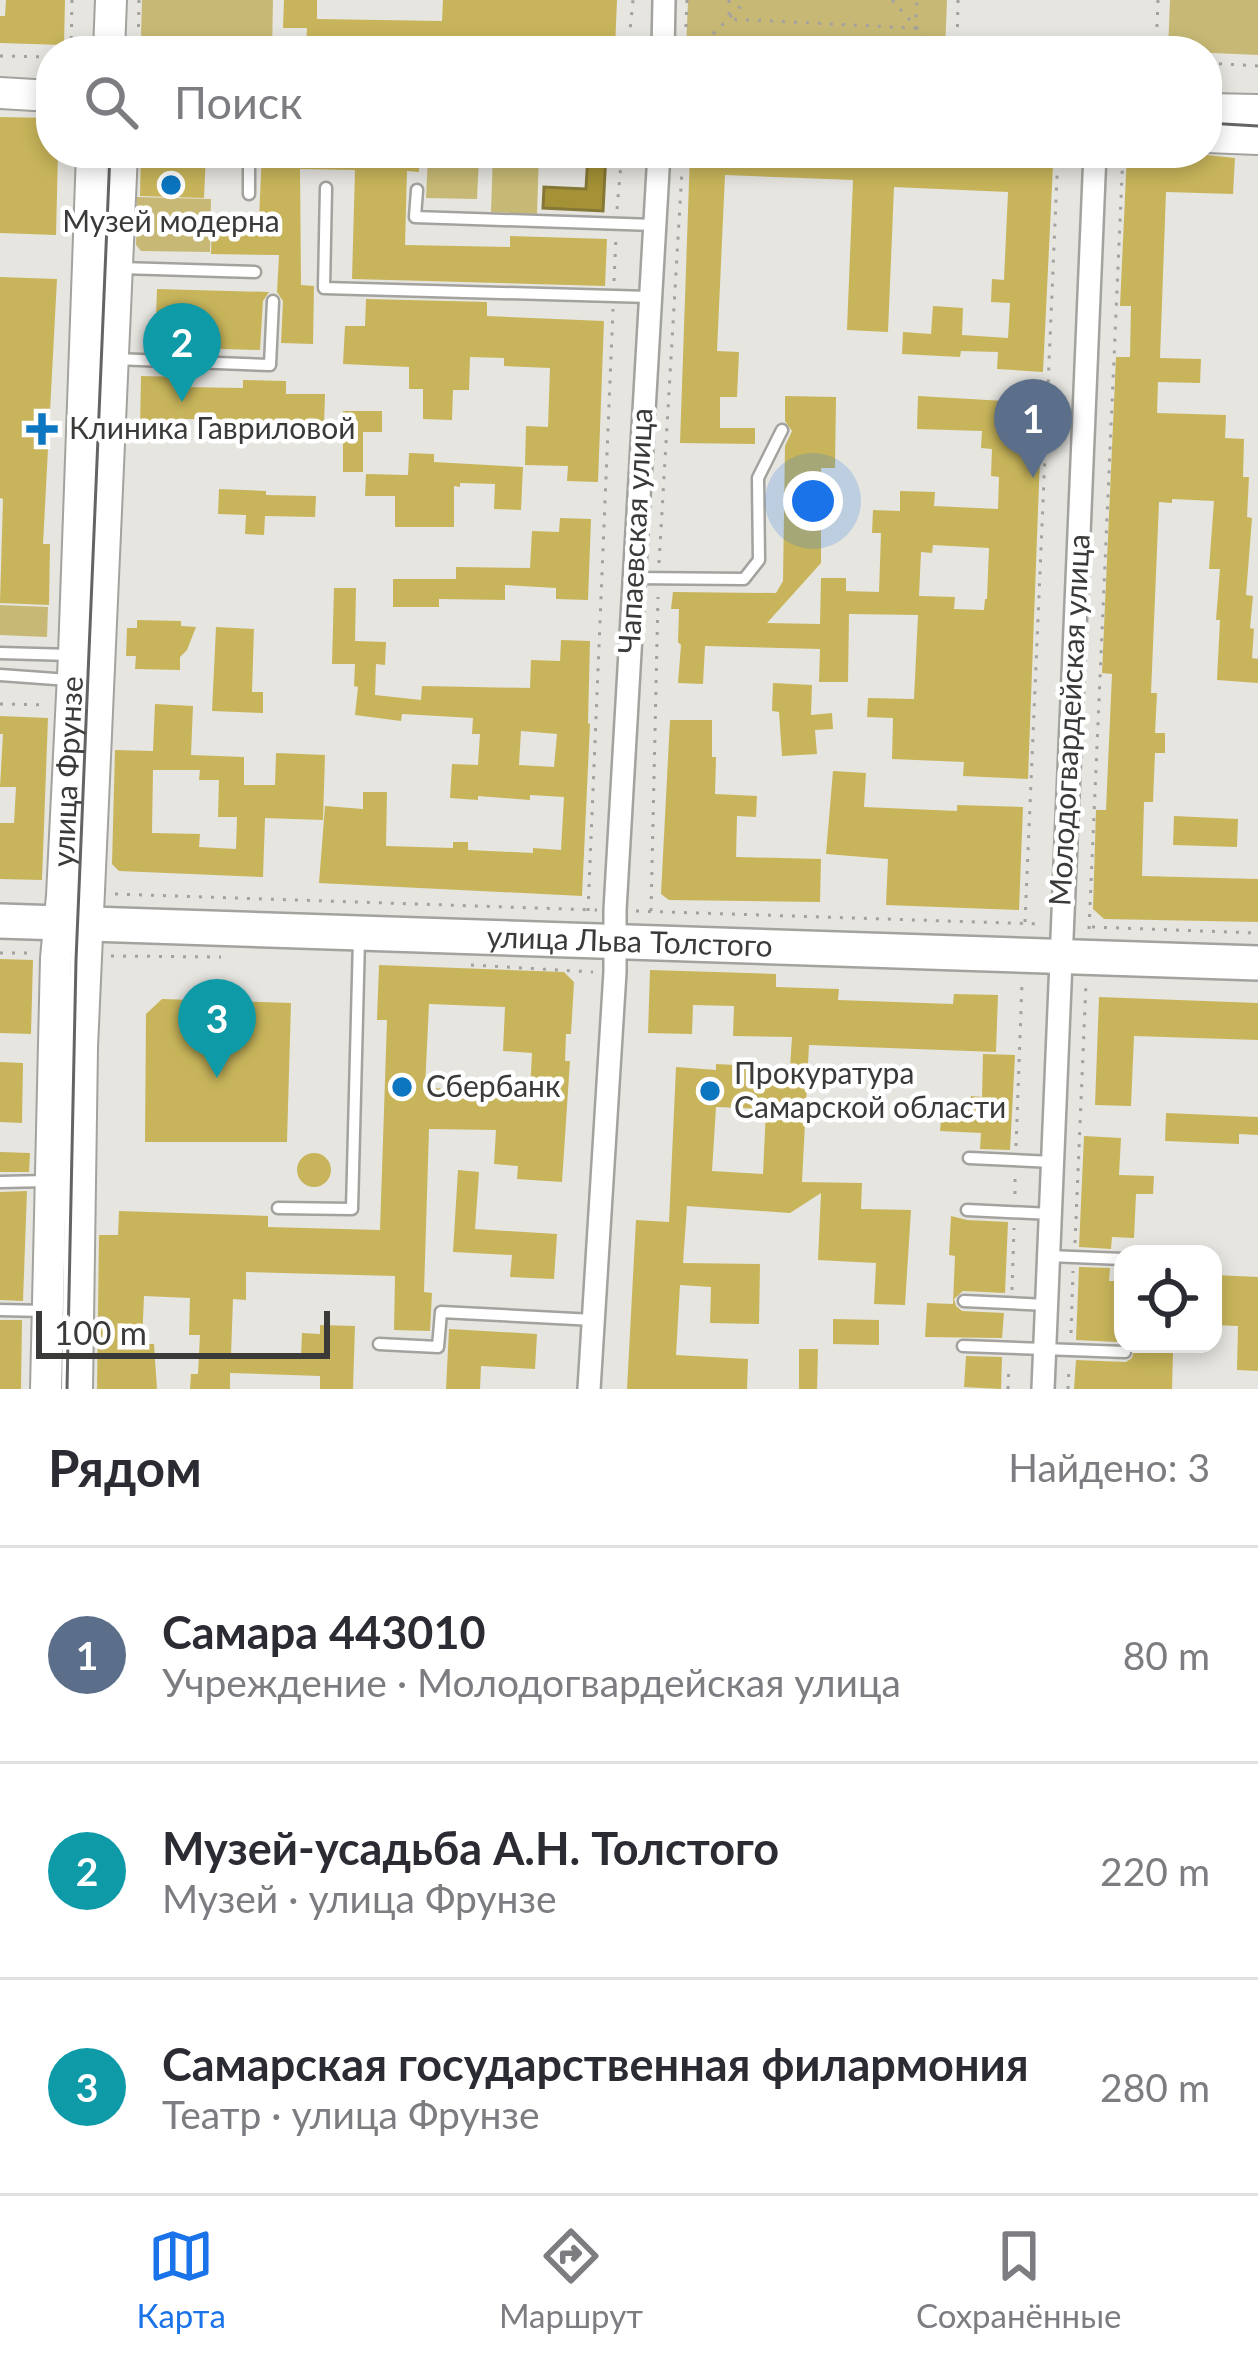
<!DOCTYPE html>
<html lang="ru">
<meta charset="utf-8">
<style>
:root{--surface:#fff;--page:#f2f2f3;--text:#2b2b33;--muted:#7c7c81;--line:#e1e1e2;--accent:#1a73e8}
body{margin:0;font-family:Lato,sans-serif;background:var(--page);color:var(--text)}
.controls{position:absolute;right:36px;bottom:36px;display:grid;overflow:hidden;border-radius:24px;box-shadow:0 6px 18px #0003}
.controls button{width:108px;height:108px;display:grid;place-items:center;padding:0;border:0;border-bottom:3px solid var(--line);background:var(--surface);color:var(--text);font:60px sans-serif}
.scale{position:absolute;left:36px;bottom:30px;width:294px;box-sizing:border-box;padding-left:12px;border:6px solid #3a3a38;border-top:0;font-size:33px;line-height:42px;white-space:nowrap;color:#3a3a38;-webkit-text-stroke:9px #fff;paint-order:stroke}
.you{position:absolute;left:813px;top:501px;width:42px;height:42px;margin:-30px;border:9px solid #fff;border-radius:50%;background:#1a73e8;box-shadow:0 0 0 18px #1a73e833}
.badge{display:grid;place-items:center;width:78px;height:78px;border-radius:50%;background:var(--accent);color:#fff;font-size:39px;font-weight:700}
.pin{position:absolute;translate:-50% -99px;filter:drop-shadow(0 3px 6px #0008)}
.pin::after{content:'';position:absolute;top:63px;width:42px;height:36px;background:inherit;clip-path:polygon(0 0,100% 0,50% 100%)}
.list{margin:0;padding:0;list-style:none}
h2{display:flex;justify-content:space-between;align-items:center;height:156px;margin:0;padding:0 48px;font-size:51px}
h2 small{font-size:39px;font-weight:400;color:var(--muted)}
.list li{display:grid;grid-template-columns:78px 1fr auto;gap:36px;align-items:center;box-sizing:border-box;height:216px;padding:0 48px;border-top:3px solid var(--line)}
.list b{display:block;font-size:45px;white-space:nowrap}
.list p{margin:0;font-size:39px;white-space:nowrap;color:var(--muted)}
.list em{font-size:39px;font-style:normal;color:var(--muted)}
.icon{flex:none;width:66px;height:66px;fill:none;stroke:currentColor;stroke-width:2;stroke-linecap:round;stroke-linejoin:round}
.map{position:relative;flex:none;width:1258px;height:1389px;overflow:hidden}
.search{position:absolute;background:var(--surface);box-shadow:0 6px 18px #0003;left:36px;right:36px;top:36px;height:132px;display:flex;align-items:center;gap:30px;box-sizing:border-box;padding:0 42px;border-radius:48px;color:var(--muted);font-size:45px}
.sheet{height:804px;background:var(--surface)}
nav{display:flex;justify-content:space-around;align-items:center;box-sizing:border-box;height:168px;border-top:3px solid var(--line);background:var(--surface);font-size:33px;color:var(--muted)}
nav a{display:grid;justify-items:center;gap:6px}
nav .on{color:var(--accent)}
.map>svg:first-child{display:block}
.green{fill:#c7b975}
.water{fill:#a59236;stroke:#857837;stroke-width:3}
.building{fill:#c8b55b;fill-rule:evenodd}
.lines{fill:none;stroke-linecap:round;stroke-linejoin:round}
.lane-casing{stroke:#a3a29e;stroke-width:15}
.street-casing{stroke:#a3a29e;stroke-width:26}
.secondary-casing{stroke:#a3a29e;stroke-width:34}
.primary-casing{stroke:#a3a29e;stroke-width:38}
.path{stroke:#a3a29e;stroke-width:3;stroke-dasharray:3 9;stroke-linecap:butt}
.lane{stroke:#fff;stroke-width:10}
.street{stroke:#fff;stroke-width:21}
.secondary{stroke:#fff;stroke-width:30}
.primary{stroke:#fff;stroke-width:33}
.tram{stroke:#656462;stroke-width:3}
.poi-dot{fill:#0c76c1;stroke:#fff;stroke-width:4.5}
.labels{text-anchor:middle;stroke-width:9;stroke-linejoin:round;paint-order:stroke}
.poi-label{font-size:30px;fill:#3a3a38;stroke:#fff;text-anchor:start}
.street-label{font-size:30px;fill:#3a3a38;stroke:#fff}
</style>
<div class="map">
<svg width="1258" height="1389" viewBox="0 0 1258 1389">
<rect width="100%" height="100%" fill="#e6e5e0"/>
<!-- green -->
<g class="green">
<polygon points="142,0 273,0 272,51 159,49 141,35"/>
<polygon points="688,0 947,0 945,51 686,51"/>
<polygon points="1170,0 1258,0 1258,55 1168,51"/>
<polygon points="493,153 539,153 537,214 491,212"/>
<polygon points="428,156 479,157 477,199 426,198"/>
<polygon points="137,197 211,199 210,252 141,251 136,245"/>
<polygon points="0,605 48,607 47,637 0,635"/>
</g>
<!-- water -->
<polygon class="water" points="588,153 606,153 603,211 543,208 544,187 586,189"/>
<!-- building -->
<g class="building">
<polygon points="6,0 65,0 64,45 0,43 0,16 5,16"/>
<polygon points="284,0 317,0 317,19 442,21 443,0 617,0 615,49 306,51 307,28 283,28"/>
<polygon points="0,117 51,118 51,153 58,153 56,235 0,233"/>
<polygon points="141,153 206,153 204,198 140,196"/>
<polygon points="262,153 419,153 419,172 407,171 405,245 510,247 510,236 607,239 605,286 352,279 355,170 300,169 301,285 314,286 313,344 281,343 283,301 277,292 279,255 211,254 212,217 259,218"/>
<polygon points="690,153 1042,153 1053,165 1043,372 997,369 998,352 961,351 960,357 902,354 903,332 931,334 933,306 963,308 962,335 1008,338 1010,303 991,302 992,279 1004,280 1008,192 894,187 888,332 847,330 853,180 725,175 717,351 739,352 737,397 720,397 720,428 755,428 755,444 680,443"/>
<polygon points="1127,153 1197,154 1235,158 1233,194 1166,192 1160,358 1201,359 1200,383 1158,382 1157,413 1226,415 1225,438 1244,439 1243,477 1249,477 1247,517 1252,518 1246,595 1253,596 1250,628 1254,629 1252,658 1258,659 1258,683 1217,680 1220,620 1216,620 1220,569 1209,569 1214,501 1172,499 1172,503 1159,502 1151,693 1157,693 1155,733 1165,733 1165,753 1155,753 1153,802 1144,802 1142,876 1258,879 1258,922 1104,919 1093,909 1096,810 1106,810 1112,674 1102,673 1116,357 1130,357 1131,306 1120,306"/>
<polygon points="0,277 57,279 43,544 50,544 49,605 0,603 3,499 0,498"/>
<polygon points="157,289 269,292 263,301 260,350 155,347"/>
<polygon points="366,299 487,302 487,316 604,321 598,482 567,481 568,466 525,465 526,426 548,427 550,368 504,366 504,358 470,357 469,390 453,390 452,420 423,419 423,389 409,389 409,367 343,364 345,326 365,326"/>
<polygon points="141,376 183,377 183,387 243,388 243,380 286,381 286,394 325,394 324,425 285,425 285,432 242,432 243,420 183,419 183,428 140,428"/>
<path d="M785,396L836,397L835,468H821V563L767,623L820,624L821,578H846V591L879,592L881,533H872L873,510L900,511V491L935,492L934,506L998,509L999,477L991,476L992,449L981,448L982,431L917,429L918,396L1042,403L1028,779L963,776L964,762L892,759L893,718L867,717L868,698L914,699L918,615L849,614L848,682H819L820,649L705,646L703,684L678,683L681,645L678,642L679,609H671L673,592L776,593L783,581L785,446L792,431L785,421ZM933,545L989,548L987,599H985L984,610L954,609L955,597L919,596L921,552L932,553Z"/>
<polygon points="343,411 382,411 382,432 363,432 363,472 343,472"/>
<polygon points="409,453 434,454 434,462 523,467 521,510 494,509 495,484 460,483 460,487 454,486 454,527 395,527 395,496 365,496 366,474 408,475"/>
<polygon points="219,489 266,491 266,495 316,496 315,517 265,516 264,535 245,534 246,515 218,514"/>
<polygon points="560,518 591,519 588,600 556,599 556,588 505,585 505,600 439,599 439,607 393,607 393,579 456,579 456,567 530,568 532,531 559,532"/>
<path d="M334,588H356L355,641L386,642L385,665L376,664L375,695L421,700L422,686L530,688L531,660L560,661L561,640L590,641L588,723L590,724L582,896L319,883L325,806L363,809V792H387L386,846L453,848V842H468V850L533,853V848L561,850L564,797L530,795V800L478,796V800L450,798L452,764L478,765L480,734H472L473,718L402,714L401,721L355,715L358,687L354,686L355,664H332ZM521,731L557,734L554,767L519,765Z"/>
<polygon points="137,620 181,621 181,626 196,627 187,650 180,657 180,670 135,669 136,656 126,656 127,628 137,628"/>
<polygon points="216,627 254,629 252,692 263,692 263,713 212,711"/>
<polygon points="773,683 812,685 811,715 832,713 833,729 815,730 817,754 782,756 779,712 772,711"/>
<path d="M155,704L193,706L191,755L244,757V785H275L276,753L325,755L323,820L265,818L263,877L119,871L112,864L115,750L153,751ZM153,770H200L199,780H219L218,817H237L236,849L199,847L200,834L152,833Z"/>
<polygon points="0,716 48,718 42,880 0,879 0,823 14,823 16,787 0,787 3,734 0,734"/>
<polygon points="670,720 712,720 712,757 716,757 715,794 757,796 756,817 737,816 736,857 821,859 820,902 669,900 661,894"/>
<polygon points="833,771 866,773 864,807 957,811 957,805 1023,807 1019,910 886,905 888,859 826,854"/>
<polygon points="1174,816 1238,819 1237,847 1173,845"/>
<polygon points="0,959 33,960 31,1034 0,1033"/>
<path d="M379,965L564,972L574,982L571,1034H566L565,1061H570L562,1182L517,1179L518,1166L494,1164L496,1130L429,1129L424,1292L432,1293L430,1331L394,1330L395,1276L246,1272V1300L233,1299L231,1355L301,1357L302,1333L320,1334V1325L355,1326L353,1389H320V1376L230,1373V1389H190L191,1374H198L200,1335H189L190,1298L144,1296L142,1344H154L157,1389H97L99,1235H118L119,1211L268,1216V1227L380,1230L387,1020H377ZM429,1004L505,1007L503,1051L532,1053L530,1091L425,1088Z"/>
<path d="M650,970L776,974V987L839,989L838,1000L953,1004L954,994L998,995L996,1052L809,1045L802,1182L862,1183L861,1209L911,1210L905,1305L874,1304L876,1263L818,1260L821,1193L790,1213L687,1206L683,1263L760,1264L759,1324L710,1323L711,1287L680,1285L676,1355L748,1359L747,1389H627L636,1220L669,1222L676,1067L716,1070V1064L790,1068L792,1037L733,1036L734,1006L693,1005L692,1034L648,1033ZM716,1107L766,1109L763,1174L712,1171Z"/>
<polygon points="1099,997 1258,1003 1258,1040 1134,1036 1131,1106 1095,1105"/>
<polygon points="162,999 291,1003 287,1142 145,1142 146,1014"/>
<polygon points="983,1054 1015,1055 1010,1150 980,1149 981,1133 940,1131 942,1108 970,1110 971,1096 982,1097"/>
<polygon points="0,1062 23,1063 22,1123 0,1122"/>
<polygon points="1166,1113 1258,1117 1258,1135 1239,1134 1239,1144 1165,1141"/>
<polygon points="1084,1136 1121,1138 1119,1175 1154,1176 1153,1194 1136,1194 1134,1238 1112,1237 1111,1249 1079,1247"/>
<polygon points="0,1152 30,1153 29,1172 0,1172"/>
<circle cx="314" cy="1170" r="17"/>
<polygon points="458,1170 479,1172 475,1229 557,1234 554,1279 510,1277 512,1255 453,1252"/>
<polygon points="27,1191 23,1301 0,1300 0,1192"/>
<polygon points="951,1216 967,1220 1008,1222 1005,1293 963,1291 954,1299 956,1306 962,1311 1004,1313 1002,1338 925,1337 927,1303 953,1304 955,1256 949,1255"/>
<polygon points="1079,1267 1110,1268 1109,1281 1123,1281 1123,1302 1119,1302 1117,1342 1076,1340"/>
<polygon points="1215,1275 1258,1277 1258,1371 1237,1370 1238,1326 1213,1325"/>
<polygon points="833,1319 879,1320 879,1345 833,1344"/>
<polygon points="0,1320 22,1320 21,1389 0,1389"/>
<polygon points="449,1329 537,1334 535,1369 481,1366 480,1389 446,1389"/>
<polygon points="799,1349 818,1349 817,1389 799,1389"/>
<polygon points="1134,1350 1173,1352 1172,1389 1074,1389 1076,1360 1126,1362 1132,1358"/>
<polygon points="966,1356 1002,1357 1001,1389 964,1387"/>
</g>
<g class="lines">
<defs>
<g id="lane">
<polyline points="326,188 324,288 650,297"/>
<polyline points="417,190 415,217 654,225"/>
<polyline points="249,194 249,153"/>
<polyline points="121,268 255,272"/>
<polyline points="115,359 270,365 273,301"/>
<polyline points="633,578 744,579 759,560 758,478 782,430"/>
<polyline points="0,653 71,655"/>
<polyline points="0,675 69,680"/>
<polyline points="969,1158 1053,1162"/>
<polyline points="0,1182 48,1181"/>
<polyline points="278,1208 352,1209 359,939"/>
<polyline points="967,1210 1051,1214"/>
<polyline points="1049,1256 1123,1259"/>
<polyline points="964,1301 1047,1305"/>
<polyline points="0,1310 45,1311"/>
<polyline points="379,1344 438,1347 441,1312 594,1320"/>
<polyline points="963,1346 1125,1352"/>
</g>
<g id="street">
<polyline points="663,51 664,0"/>
<polyline points="589,1389 615,972 615,910 659,153"/>
<polyline points="1043,1389 1095,153"/>
</g>
<g id="secondary">
<polyline points="109,51 111,0"/>
<polyline points="0,93 51,96"/>
<polyline points="1207,109 1258,110"/>
<polyline points="1207,137 1258,139"/>
<path id="s1" d="M46,1389L56,958L62,896L74,655L92,153"/>
<polyline points="77,1389 82,1047 122,153"/>
</g>
<g id="primary">
<path id="s2" d="M0,921L1258,963"/>
</g>
</defs>
<!-- lane casing -->
<use href="#lane" class="lane-casing"/>
<!-- street casing -->
<use href="#street" class="street-casing"/>
<!-- secondary casing -->
<use href="#secondary" class="secondary-casing"/>
<!-- primary casing -->
<use href="#primary" class="primary-casing"/>
<!-- path -->
<g class="path">
<polyline points="729,0 729,19 915,28 917,0"/>
<polyline points="892,0 937,51"/>
<polyline points="71,51 72,0"/>
<polyline points="138,51 139,0"/>
<polyline points="628,51 633,0"/>
<polyline points="685,51 687,0"/>
<polyline points="696,51 747,0"/>
<polyline points="957,51 958,0"/>
<polyline points="1156,51 1158,0"/>
<polyline points="0,56 51,57"/>
<polyline points="1207,63 1258,66"/>
<polyline points="617,209 622,153"/>
<polyline points="614,281 616,237"/>
<polyline points="659,563 683,153"/>
<polyline points="0,704 46,705"/>
<polyline points="115,894 597,910"/>
<polyline points="588,911 613,309"/>
<polyline points="636,911 1040,924"/>
<polyline points="651,911 658,597"/>
<polyline points="1025,922 1058,153"/>
<polyline points="1092,927 1258,933"/>
<polyline points="1089,929 1123,153"/>
<polyline points="0,953 31,953"/>
<polyline points="111,956 221,957"/>
<polyline points="471,965 593,972"/>
<polyline points="1016,1146 1022,982"/>
<polyline points="1015,1194 1015,1174"/>
<polyline points="1075,1243 1086,983"/>
<polyline points="1012,1290 1014,1228"/>
<polyline points="1071,1333 1073,1271"/>
<polyline points="1008,1389 1009,1365"/>
<polyline points="1068,1389 1069,1367"/>
</g>
<!-- lane -->
<use href="#lane" class="lane"/>
<!-- street -->
<use href="#street" class="street"/>
<!-- secondary -->
<use href="#secondary" class="secondary"/>
<!-- primary -->
<use href="#primary" class="primary"/>
<!-- tram -->
<g class="tram">
<polyline points="1207,123 1258,126"/>
<polyline points="67,1389 76,960 110,153"/>
</g>
</g>
<!-- markers -->
<g class="poi-dot">
<circle cx="171" cy="185" r="12"/>
<path d="M36 411h12v12h12v12h-12v12h-12v-12h-12v-12h12z"/>
<circle cx="402" cy="1087" r="12"/>
<circle cx="710" cy="1091" r="12"/>
</g>
<g class="labels">
<!-- poi labels -->
<g class="poi-label">
<text x="171" y="232" text-anchor="middle">Музей модерна</text>
<text x="69" y="439">Клиника Гавриловой</text>
<text x="734" y="1084">Прокуратура<tspan x="734" dy="34">Самарской области</tspan></text>
<text x="426" y="1097">Сбербанк</text>
</g>
<!-- street labels -->
<g class="street-label">
<text transform="translate(636 531) rotate(-87)" y="10">Чапаевская улица</text>
<text transform="translate(1070 720) rotate(-87)" y="10">Молодогвардейская улица</text>
<text dy="10" stroke="none"><textPath href="#s1" startOffset="618">улица Фрунзе</textPath></text>
<text dy="10" stroke="none"><textPath href="#s2" startOffset="630">улица Льва Толстого</textPath></text>
</g>
</g>
</svg>
<div class="controls">
<button><svg class="icon" aria-label="locate" viewBox="0 0 24 24"><circle cx="12" cy="12" r="6"/><path d="M12 2v4M12 18v4M2 12h4M18 12h4"/></svg></button>
</div>
<div class="scale">100 m</div>
<div class="you"></div>
<div class="pin badge" style="left:1033px;top:478px;background:#5c6f8a">1</div>
<div class="pin badge" style="left:182px;top:402px;background:#0f9aa8">2</div>
<div class="pin badge" style="left:217px;top:1078px;background:#0f9aa8">3</div>
<div class="search"><svg class="icon" aria-label="search" viewBox="0 0 24 24"><circle cx="10" cy="10" r="6"/><path d="M15 15l6 6"/></svg>Поиск</div>
</div>
<section class="sheet">
<h2>Рядом<small>Найдено: 3</small></h2>
<ul class="list">
<li><span class="badge" style="background:#5c6f8a">1</span><div><b>Самара 443010</b><p>Учреждение · Молодогвардейская улица</p></div><em>80 m</em></li>
<li><span class="badge" style="background:#0f9aa8">2</span><div><b>Музей-усадьба А.Н. Толстого</b><p>Музей · улица Фрунзе</p></div><em>220 m</em></li>
<li><span class="badge" style="background:#0f9aa8">3</span><div><b>Самарская государственная филармония</b><p>Театр · улица Фрунзе</p></div><em>280 m</em></li>
</ul>
</section>
<nav>
<a class="on"><svg class="icon" aria-label="map" viewBox="0 0 24 24"><path d="M3 6l6-2 6 2 6-2v14l-6 2-6-2-6 2zM9 4v14M15 6v14"/></svg>Карта</a>
<a><svg class="icon" aria-label="directions" viewBox="0 0 24 24"><path d="M12 3l9 9-9 9-9-9zM9 14v-3h6M13 9l2 2-2 2"/></svg>Маршрут</a>
<a><svg class="icon" aria-label="saved" viewBox="0 0 24 24"><path d="M7 4h10v16l-5-4-5 4z"/></svg>Сохранённые</a>
</nav>
